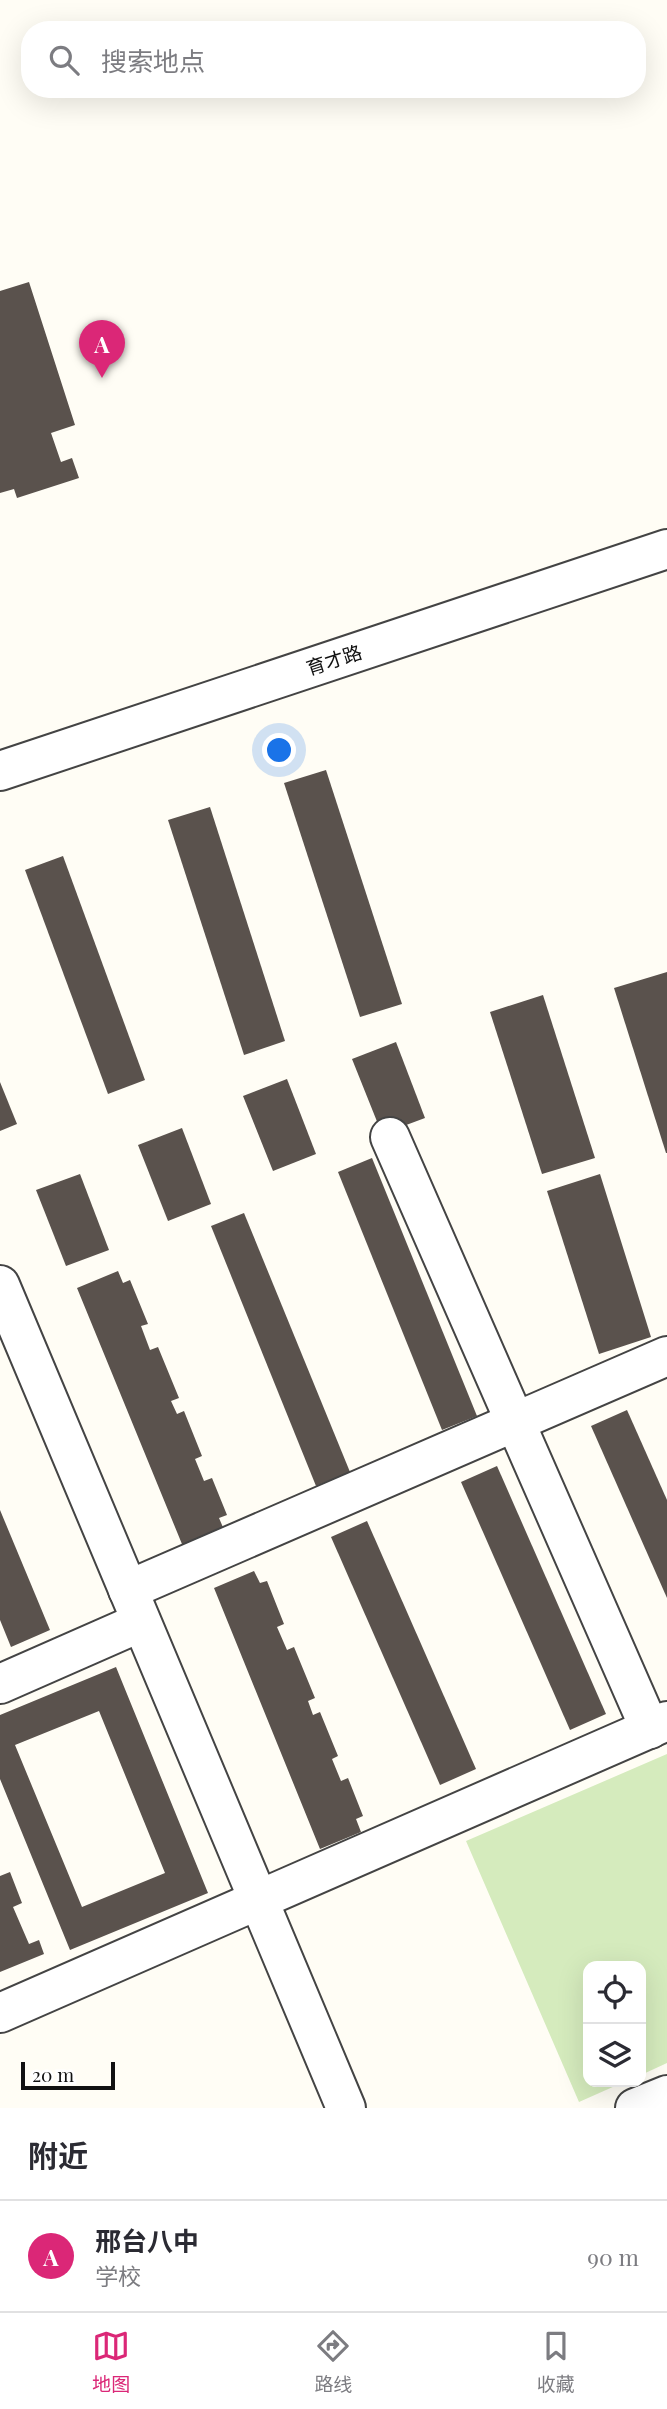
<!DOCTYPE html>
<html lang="zh">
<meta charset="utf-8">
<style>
:root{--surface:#fff;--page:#f2f2f3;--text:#2b2b33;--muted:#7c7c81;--line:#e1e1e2;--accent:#db2777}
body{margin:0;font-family:"Playfair Display","Noto Sans SC",serif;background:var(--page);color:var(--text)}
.controls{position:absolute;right:21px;bottom:21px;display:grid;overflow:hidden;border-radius:14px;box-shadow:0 7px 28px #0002}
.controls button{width:63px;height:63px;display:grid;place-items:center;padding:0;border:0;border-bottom:2px solid var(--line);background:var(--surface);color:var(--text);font:35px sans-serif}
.scale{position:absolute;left:21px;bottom:18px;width:94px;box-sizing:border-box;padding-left:7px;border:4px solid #111;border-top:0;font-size:19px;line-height:24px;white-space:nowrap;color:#111;-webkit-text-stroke:5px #fff;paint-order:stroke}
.you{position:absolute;left:280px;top:751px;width:24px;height:24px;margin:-18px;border:5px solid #fff;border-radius:50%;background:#1a73e8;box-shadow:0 0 0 10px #1a73e833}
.badge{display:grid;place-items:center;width:46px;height:46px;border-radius:50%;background:var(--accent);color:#fff;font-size:23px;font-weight:700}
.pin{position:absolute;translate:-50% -58px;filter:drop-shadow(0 2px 4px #0008)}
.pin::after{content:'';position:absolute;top:37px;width:24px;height:21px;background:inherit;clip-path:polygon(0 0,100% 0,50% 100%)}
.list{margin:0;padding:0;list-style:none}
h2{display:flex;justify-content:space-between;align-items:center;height:91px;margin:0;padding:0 28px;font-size:30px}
h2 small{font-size:23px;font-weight:400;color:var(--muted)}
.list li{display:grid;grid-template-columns:46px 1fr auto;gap:21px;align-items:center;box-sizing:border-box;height:112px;padding:0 28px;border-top:2px solid var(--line)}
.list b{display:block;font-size:26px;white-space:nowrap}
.list p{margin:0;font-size:23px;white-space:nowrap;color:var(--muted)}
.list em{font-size:23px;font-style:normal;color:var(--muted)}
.icon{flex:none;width:38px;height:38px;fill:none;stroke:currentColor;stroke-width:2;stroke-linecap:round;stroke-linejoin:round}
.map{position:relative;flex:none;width:667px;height:2108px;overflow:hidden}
.search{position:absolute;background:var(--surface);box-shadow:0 7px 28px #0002;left:21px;right:21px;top:21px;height:77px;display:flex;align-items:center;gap:18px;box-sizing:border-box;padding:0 24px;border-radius:28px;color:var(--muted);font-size:26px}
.sheet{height:203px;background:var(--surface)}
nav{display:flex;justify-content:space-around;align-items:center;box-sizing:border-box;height:98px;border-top:2px solid var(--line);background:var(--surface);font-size:19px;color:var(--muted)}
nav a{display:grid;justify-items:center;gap:4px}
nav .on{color:var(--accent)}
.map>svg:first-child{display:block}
.green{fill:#d5ebbd}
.building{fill:#5a524d;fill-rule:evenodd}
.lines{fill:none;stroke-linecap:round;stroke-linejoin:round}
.minor-casing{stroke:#444;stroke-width:42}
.minor{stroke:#fff;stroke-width:38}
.labels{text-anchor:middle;stroke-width:7;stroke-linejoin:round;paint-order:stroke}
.street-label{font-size:19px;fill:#111;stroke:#fff}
</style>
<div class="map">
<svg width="667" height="2108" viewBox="0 0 667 2108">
<rect width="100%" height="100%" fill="#fffdf5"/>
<!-- green -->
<polygon class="green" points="667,1754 667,2063 641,2075 641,1966 588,1966 588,2082 624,2082 579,2102 466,1841"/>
<!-- building -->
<g class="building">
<polygon points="29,282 75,425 51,433 61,462 72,458 79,478 17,498 14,489 0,493 0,291"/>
<polygon points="326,770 402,1004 360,1017 284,783"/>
<polygon points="210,807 285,1041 244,1055 168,820"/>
<polygon points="63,856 145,1080 108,1094 25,870"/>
<polygon points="667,972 667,1153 666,1153 614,988"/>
<polygon points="543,995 595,1158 542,1174 490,1012"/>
<polygon points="396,1042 425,1118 382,1134 352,1059"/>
<polygon points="287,1079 316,1154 273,1171 243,1096"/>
<polygon points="0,1082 17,1124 0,1131"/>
<polygon points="182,1128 211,1204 168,1221 138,1145"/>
<polygon points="372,1158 477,1416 442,1430 338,1172"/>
<polygon points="80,1174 109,1250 66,1266 36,1190"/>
<polygon points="600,1174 651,1337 599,1354 547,1191"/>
<polygon points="244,1213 350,1472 316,1486 211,1226"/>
<polygon points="118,1271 123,1283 130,1280 148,1324 141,1326 150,1350 158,1347 179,1398 171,1401 177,1414 184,1411 202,1456 195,1459 204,1481 212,1478 227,1515 219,1518 225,1532 184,1549 77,1288"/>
<polygon points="627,1410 667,1500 667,1598 591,1426"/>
<polygon points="497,1466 606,1714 570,1730 461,1482"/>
<polygon points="0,1510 50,1630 11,1647 0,1620"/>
<polygon points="367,1521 476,1769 440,1785 331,1537"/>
<polygon points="254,1571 260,1583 267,1581 284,1624 277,1627 287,1650 294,1647 315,1698 308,1701 313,1715 320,1712 338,1756 332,1759 341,1781 348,1778 363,1816 356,1819 361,1832 320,1849 214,1588"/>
<path d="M116,1667L208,1893L70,1950L0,1779V1715ZM99,1711L165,1873L82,1907L15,1745Z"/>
<polygon points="10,1872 22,1903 13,1907 29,1944 39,1940 44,1954 0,1972 0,1876"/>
</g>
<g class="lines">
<defs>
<g id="minor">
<polyline points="0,771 667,549"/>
<polyline points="390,1137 650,1729"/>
<polyline points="0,1285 346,2108"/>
<polyline points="128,1590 667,1356"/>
<polyline points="0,1684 141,1622"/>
<polyline points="0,2013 667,1721"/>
<polyline points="635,2108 667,2095"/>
</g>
</defs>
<!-- minor casing -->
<use href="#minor" class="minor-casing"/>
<!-- minor -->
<use href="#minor" class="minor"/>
</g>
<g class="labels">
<!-- street labels -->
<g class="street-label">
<text transform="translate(334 660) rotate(-18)" y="7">育才路</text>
</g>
</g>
</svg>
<div class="controls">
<button><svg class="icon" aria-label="locate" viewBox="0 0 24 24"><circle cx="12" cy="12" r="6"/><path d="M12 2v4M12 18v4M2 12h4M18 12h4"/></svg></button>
<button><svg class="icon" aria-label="layers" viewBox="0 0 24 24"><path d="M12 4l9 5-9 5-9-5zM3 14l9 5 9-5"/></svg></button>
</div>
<div class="scale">20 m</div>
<div class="you"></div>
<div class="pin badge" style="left:102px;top:378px">A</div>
<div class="search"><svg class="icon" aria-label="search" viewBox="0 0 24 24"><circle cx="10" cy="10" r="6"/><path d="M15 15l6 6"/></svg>搜索地点</div>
</div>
<section class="sheet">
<h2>附近<small></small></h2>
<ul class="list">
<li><span class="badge">A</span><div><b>邢台八中</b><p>学校</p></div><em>90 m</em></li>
</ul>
</section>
<nav>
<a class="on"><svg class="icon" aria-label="map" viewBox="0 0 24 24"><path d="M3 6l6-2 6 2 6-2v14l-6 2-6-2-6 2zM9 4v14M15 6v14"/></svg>地图</a>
<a><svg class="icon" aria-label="directions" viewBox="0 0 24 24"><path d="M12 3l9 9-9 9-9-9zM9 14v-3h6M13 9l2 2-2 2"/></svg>路线</a>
<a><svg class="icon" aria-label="saved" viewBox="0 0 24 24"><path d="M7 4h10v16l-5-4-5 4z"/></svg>收藏</a>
</nav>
